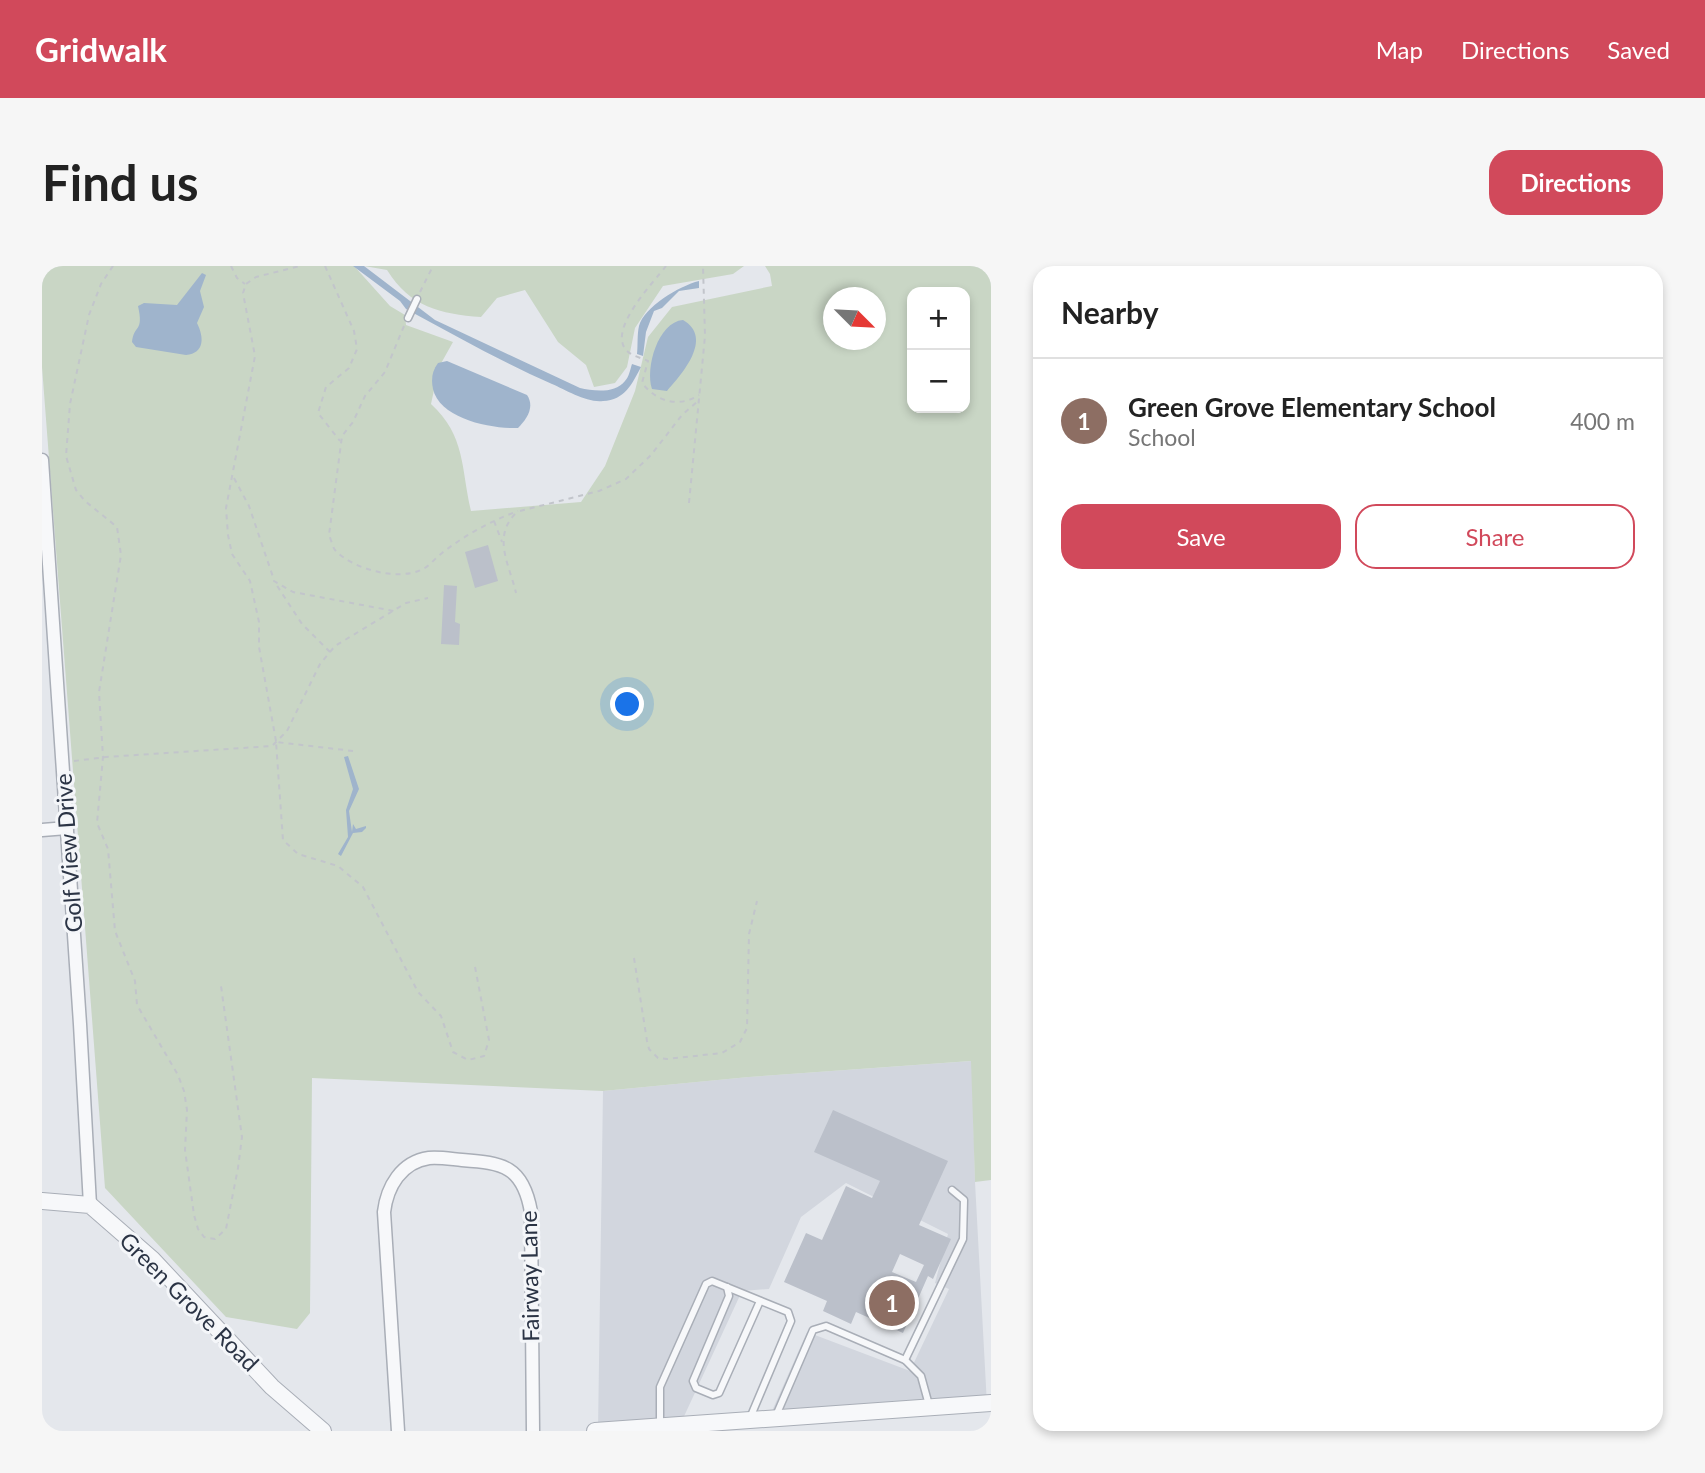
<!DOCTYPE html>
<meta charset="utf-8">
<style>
:root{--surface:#fff;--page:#f6f6f6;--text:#222;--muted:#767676;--line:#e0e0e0;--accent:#d1495b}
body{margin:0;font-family:Lato,sans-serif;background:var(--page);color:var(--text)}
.controls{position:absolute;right:21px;top:21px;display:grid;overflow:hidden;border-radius:14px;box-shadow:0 4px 10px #0003}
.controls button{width:63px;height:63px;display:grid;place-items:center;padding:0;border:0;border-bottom:2px solid var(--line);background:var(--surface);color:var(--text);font:35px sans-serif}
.compass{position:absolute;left:781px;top:21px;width:63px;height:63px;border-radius:50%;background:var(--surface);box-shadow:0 4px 10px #0003;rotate:114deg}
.you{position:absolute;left:586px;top:439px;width:24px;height:24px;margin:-18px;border:5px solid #fff;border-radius:50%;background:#1a73e8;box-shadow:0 0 0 10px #1a73e833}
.badge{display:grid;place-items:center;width:46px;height:46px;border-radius:50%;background:var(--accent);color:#fff;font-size:23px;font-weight:700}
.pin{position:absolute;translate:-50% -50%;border:4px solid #fff;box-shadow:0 2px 7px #0006}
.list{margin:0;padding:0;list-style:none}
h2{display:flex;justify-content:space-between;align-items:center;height:91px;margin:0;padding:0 28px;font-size:30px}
h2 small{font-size:23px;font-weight:400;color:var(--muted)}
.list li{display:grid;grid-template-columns:46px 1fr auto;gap:21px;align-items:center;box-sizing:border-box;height:126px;padding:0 28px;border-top:2px solid var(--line)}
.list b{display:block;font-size:26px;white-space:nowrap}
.list p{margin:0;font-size:23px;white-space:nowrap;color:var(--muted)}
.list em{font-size:23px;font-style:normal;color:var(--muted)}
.actions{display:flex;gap:14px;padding:21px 28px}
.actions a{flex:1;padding:16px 0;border:2px solid var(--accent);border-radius:21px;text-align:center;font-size:24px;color:var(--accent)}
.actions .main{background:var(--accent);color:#fff}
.map{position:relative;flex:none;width:949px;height:1165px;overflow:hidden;border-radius:21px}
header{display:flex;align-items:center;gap:42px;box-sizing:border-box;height:98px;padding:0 35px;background:var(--accent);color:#fff}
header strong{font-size:33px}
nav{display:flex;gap:38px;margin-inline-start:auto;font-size:24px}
.intro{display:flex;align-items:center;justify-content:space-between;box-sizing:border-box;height:168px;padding:0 42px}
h1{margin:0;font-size:49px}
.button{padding:18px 32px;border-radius:21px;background:var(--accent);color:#fff;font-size:24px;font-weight:700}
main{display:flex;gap:42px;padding:0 42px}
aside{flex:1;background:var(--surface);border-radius:21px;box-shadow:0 4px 10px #0003}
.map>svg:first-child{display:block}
.built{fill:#d2d6de}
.green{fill:#c9d6c5;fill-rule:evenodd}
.water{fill:#9fb4cc}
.building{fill:#bbc0ca;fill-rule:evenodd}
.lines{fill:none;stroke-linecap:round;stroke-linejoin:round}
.service-casing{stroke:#a9aeb7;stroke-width:9}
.minor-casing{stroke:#a9aeb7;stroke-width:15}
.tertiary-casing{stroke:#a9aeb7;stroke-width:18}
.path{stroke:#c2c5cb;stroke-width:2;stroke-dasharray:5 5;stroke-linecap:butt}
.service{stroke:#f7f8fa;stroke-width:6}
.minor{stroke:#f7f8fa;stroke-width:12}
.tertiary{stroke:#f7f8fa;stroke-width:16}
.labels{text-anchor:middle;stroke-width:6;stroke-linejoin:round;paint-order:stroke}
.street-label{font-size:23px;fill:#2b3445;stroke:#f4f6f9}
</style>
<header>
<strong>Gridwalk</strong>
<nav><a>Map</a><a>Directions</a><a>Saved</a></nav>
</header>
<div class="intro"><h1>Find us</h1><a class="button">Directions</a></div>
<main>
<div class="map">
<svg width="949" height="1165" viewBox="0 0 949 1165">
<rect width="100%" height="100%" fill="#e4e7ec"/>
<!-- built -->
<polygon class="built" points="930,795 933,916 945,1139 726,1154 765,1066 868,1105 907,1023 893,1017 906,968 804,917 759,951 727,1023 700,1025 638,1159 556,1164 561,825 707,811"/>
<!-- green -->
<g class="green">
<path d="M0,0H316L313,1L348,40L363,49L364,59L411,76L397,101L389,138C424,170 419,203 429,245L539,236L563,200L593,125L606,71L630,41L730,20L728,8L723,0H949V914L933,916L929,795L707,811L561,825L270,812L268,1047L255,1063L184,1051L63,922L0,101ZM870,26H923V142H870ZM792,32H834V74H792Z"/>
<path d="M322,0H702L691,8L621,20L593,62L585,101L573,117L552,121L544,99L516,76L483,24L455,32L439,51C398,48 368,41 345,4Z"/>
</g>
<!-- water -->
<g class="water">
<path d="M311,0H322L393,54L538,122C551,125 573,128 583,115C587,111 588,104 590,98L599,101C590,118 583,134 561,135C545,137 524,124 510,118C460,96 412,69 364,43L358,35Z"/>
<path d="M160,7L164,9L158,25L162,41L155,57C162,71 163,87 144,89L94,81L90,76C92,58 102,67 96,40L102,37L135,39Z"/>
<path d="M657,15V22L637,25L620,42L612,45L604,66L601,90L595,88C596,80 595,68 597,60C602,41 637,20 657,15Z"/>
<path d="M641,54C672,72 640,108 625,125L610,123C603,102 616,56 641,54Z"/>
<path d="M405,95L485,129C493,141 485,153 476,162C449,163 398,153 391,123C389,113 390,105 396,97Z"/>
<polygon points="306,490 317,523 307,545 310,566 311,558 314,563 324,560 324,562 320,566 311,567 299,590 296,588 306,571 304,544 311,523 302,491"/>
</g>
<!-- building -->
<g class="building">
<polygon points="446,279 456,315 433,322 423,286"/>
<polygon points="402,319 415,320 413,356 418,358 417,379 399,378"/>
<path d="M791,844L906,895L877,959L909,973L891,1013L886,1010L861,1067L814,1046L809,1058L781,1045L785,1035L742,1016L764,967L780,974L804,920L830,932L838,915L772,886ZM858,988L882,999L874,1016L850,1006Z"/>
</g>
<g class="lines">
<defs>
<g id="service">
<polyline points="366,52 375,33"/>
<polyline points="685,1021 687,1030 651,1115 654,1122 671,1129 677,1127 718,1035"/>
<polyline points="863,1094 921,973 922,934 910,924"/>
<polyline points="733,1152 771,1064 784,1060 863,1094 879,1110 887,1139"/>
<polyline points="618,1158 618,1121 664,1018 670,1015 746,1046 749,1055 708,1152"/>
</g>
<g id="minor">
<polyline points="0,194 38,758 48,939"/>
<polyline points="0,564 25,562"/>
<path d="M356,1165L342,946C345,921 359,896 387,892C397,891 409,893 420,894C461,897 481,900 489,946L491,1165"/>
</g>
<g id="tertiary">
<polyline points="0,935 48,939 110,993 230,1121 281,1165"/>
<polyline points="553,1165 949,1137"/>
</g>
</defs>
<!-- service casing -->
<use href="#service" class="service-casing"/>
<!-- minor casing -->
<use href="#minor" class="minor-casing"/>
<!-- tertiary casing -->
<use href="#tertiary" class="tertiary-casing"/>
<!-- path -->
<g class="path">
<polyline points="71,0 59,18 47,49 28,138 24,190 34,224 43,235 75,261 79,289 57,426 61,491 55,557 66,583 73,665 93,715 95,739 136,809 142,825 145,844 143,884 152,949 156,963 162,971 173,973 184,963 196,902 200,871 179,720"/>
<polyline points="189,0 195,12 203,18"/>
<polyline points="283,0 312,65 315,83 307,102 284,121 276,147 298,175"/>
<path d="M624,0C611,17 570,59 582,81C587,90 598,91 606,95L600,117C615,136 637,142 657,129"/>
<polyline points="378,26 391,0"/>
<path d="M362,60L343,106L323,130L311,156L300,170L287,269C289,273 290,280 293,284C310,303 355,315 379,304C387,301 393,292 400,287C423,269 449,255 476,245"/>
<polyline points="192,212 207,240 232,314"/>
<polyline points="647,237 663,70 661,0"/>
<polyline points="478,245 557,225 584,213 609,189 640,149 657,134"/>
<path d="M473,248C450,272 468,300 474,327"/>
<polyline points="452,255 460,276"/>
<polyline points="288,386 260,358 232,315 251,326 352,345"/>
<polyline points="234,475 217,381 217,356 208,315 190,288 186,269 184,242 213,90 201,27 204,18 214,11 258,0"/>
<polyline points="311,485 234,476 241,574 256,588 296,600 321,621 376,726 399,750 411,786 426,794 442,790 447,774 433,701"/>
<polyline points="32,495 64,491 230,480 245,465 278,398 293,380 364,337 386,332"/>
<polyline points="592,692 605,775 607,783 616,792 625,793 680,787 698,776 705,762 707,668 715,635"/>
</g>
<!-- service -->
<use href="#service" class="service"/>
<!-- minor -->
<use href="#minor" class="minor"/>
<!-- tertiary -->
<use href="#tertiary" class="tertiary"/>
</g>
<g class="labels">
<!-- street labels -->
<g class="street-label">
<text transform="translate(27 587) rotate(-94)" y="8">Golf View Drive</text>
<text transform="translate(488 1010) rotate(-91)" y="8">Fairway Lane</text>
<text transform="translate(147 1036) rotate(45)" y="8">Green Grove Road</text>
</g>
</g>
</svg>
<div class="controls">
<button>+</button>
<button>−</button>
</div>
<svg class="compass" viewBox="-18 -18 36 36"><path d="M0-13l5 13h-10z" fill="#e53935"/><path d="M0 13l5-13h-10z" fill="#767676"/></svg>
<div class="you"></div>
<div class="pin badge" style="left:850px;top:1037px;background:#8d6e63">1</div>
</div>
<aside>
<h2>Nearby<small></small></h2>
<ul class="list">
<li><span class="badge" style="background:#8d6e63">1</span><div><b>Green Grove Elementary School</b><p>School</p></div><em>400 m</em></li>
</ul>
<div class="actions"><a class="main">Save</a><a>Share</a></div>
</aside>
</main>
